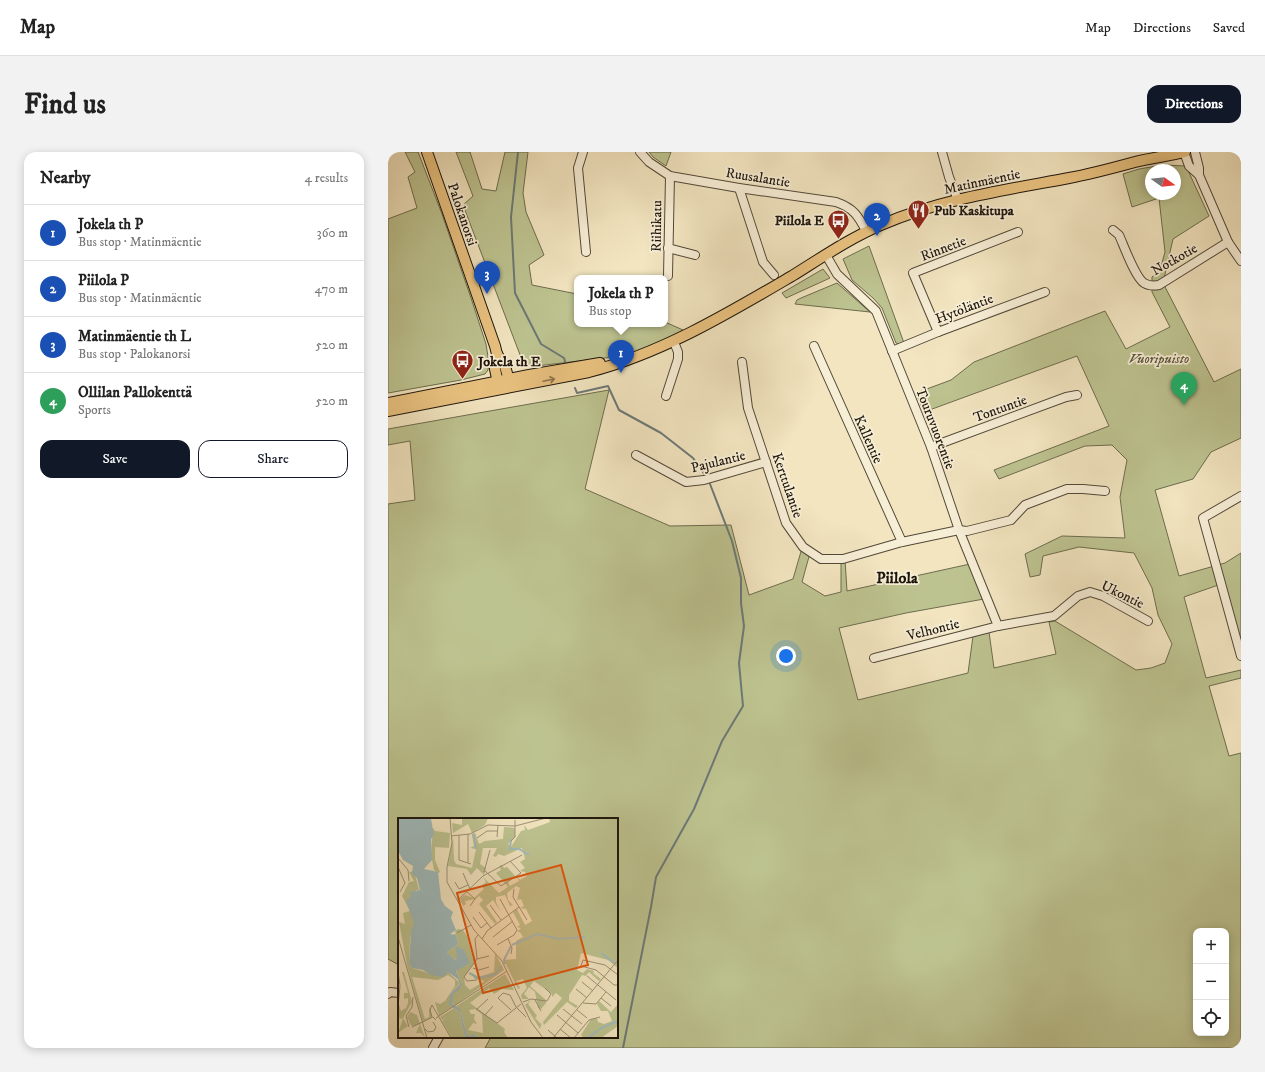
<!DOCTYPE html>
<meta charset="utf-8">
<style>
:root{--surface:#fff;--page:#f2f2f2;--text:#222;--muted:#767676;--line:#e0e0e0;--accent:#111827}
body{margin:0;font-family:"IM FELL DW Pica",serif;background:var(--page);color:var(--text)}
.controls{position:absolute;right:12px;bottom:12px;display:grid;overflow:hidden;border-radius:8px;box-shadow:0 2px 10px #0003}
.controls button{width:36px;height:36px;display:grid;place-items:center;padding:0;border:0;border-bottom:1px solid var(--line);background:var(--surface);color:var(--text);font:20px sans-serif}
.compass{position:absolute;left:757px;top:12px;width:36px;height:36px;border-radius:50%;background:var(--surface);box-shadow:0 2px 10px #0003;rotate:105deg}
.you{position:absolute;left:398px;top:504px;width:14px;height:14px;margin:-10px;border:3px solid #fff;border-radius:50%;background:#1a73e8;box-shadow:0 0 0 6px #1a73e833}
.badge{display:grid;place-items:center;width:26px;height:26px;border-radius:50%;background:var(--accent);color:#fff;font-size:13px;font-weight:700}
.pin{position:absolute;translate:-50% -33px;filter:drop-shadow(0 1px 2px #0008)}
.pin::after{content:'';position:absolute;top:21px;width:14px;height:12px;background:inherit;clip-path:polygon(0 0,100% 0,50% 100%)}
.popup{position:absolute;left:186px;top:123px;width:94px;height:52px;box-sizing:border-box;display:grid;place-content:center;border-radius:8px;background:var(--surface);filter:drop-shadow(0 1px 3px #0005);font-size:13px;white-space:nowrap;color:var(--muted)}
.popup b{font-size:15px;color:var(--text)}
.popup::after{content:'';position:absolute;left:50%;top:100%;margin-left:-8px;border:8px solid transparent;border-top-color:var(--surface)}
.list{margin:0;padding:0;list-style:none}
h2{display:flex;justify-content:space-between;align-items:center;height:52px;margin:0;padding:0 16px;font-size:17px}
h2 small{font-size:13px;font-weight:400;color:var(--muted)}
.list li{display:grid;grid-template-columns:26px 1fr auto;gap:12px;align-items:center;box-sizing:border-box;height:56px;padding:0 16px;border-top:1px solid var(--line)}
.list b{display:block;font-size:15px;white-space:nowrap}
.list p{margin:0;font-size:13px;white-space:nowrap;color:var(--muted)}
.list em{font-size:13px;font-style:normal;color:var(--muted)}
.actions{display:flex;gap:8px;padding:12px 16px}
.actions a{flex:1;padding:9px 0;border:1px solid var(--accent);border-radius:12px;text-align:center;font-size:14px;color:var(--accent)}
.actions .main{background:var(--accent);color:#fff}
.icon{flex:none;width:22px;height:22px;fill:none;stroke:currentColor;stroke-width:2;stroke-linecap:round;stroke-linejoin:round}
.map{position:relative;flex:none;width:853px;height:896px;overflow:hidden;border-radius:12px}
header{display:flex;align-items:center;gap:24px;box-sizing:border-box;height:56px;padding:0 20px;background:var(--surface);border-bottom:1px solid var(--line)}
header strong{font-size:19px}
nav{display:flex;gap:22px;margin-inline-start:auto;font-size:14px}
.intro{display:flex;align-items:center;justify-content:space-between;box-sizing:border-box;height:96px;padding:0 24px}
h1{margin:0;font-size:28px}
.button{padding:10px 18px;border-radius:12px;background:var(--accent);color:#fff;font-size:14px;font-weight:700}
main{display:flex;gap:24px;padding:0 24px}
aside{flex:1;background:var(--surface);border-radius:12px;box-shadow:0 2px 10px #0003}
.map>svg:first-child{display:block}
.green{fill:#bdc390;stroke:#6d6c4e;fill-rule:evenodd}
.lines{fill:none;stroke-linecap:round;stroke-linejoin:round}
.stream{stroke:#6c7977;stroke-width:2}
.minor-casing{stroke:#524939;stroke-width:10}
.major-casing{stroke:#1d150c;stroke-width:12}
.minor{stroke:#f7eed6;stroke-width:8}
.major{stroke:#e9c280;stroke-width:10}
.oneway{stroke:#8d744c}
.labels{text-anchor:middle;stroke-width:3.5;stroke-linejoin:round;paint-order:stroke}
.street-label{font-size:14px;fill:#1d150c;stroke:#f7eed6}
.poi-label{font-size:14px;font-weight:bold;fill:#1d150c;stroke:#f7eed6;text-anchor:start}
.park-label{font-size:14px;font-style:italic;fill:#55523a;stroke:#f7eed6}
.quarter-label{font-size:16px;font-weight:bold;fill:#1d150c;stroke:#f7eed6}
.inset-river{fill:none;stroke:#a0bcbe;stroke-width:2}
.inset-road{fill:none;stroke:#9d9278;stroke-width:1}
.view{fill:#de560c;fill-opacity:0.15;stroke:#de560c;stroke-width:2}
.inset-edge{fill:none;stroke:#1d150c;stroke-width:2}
</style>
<header>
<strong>Map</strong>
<nav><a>Map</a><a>Directions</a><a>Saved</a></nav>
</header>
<div class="intro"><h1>Find us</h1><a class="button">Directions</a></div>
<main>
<aside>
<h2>Nearby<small>4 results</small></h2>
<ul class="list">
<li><span class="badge" style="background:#1a4fb4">1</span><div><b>Jokela th P</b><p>Bus stop · Matinmäentie</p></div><em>360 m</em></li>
<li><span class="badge" style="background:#1a4fb4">2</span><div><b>Piilola P</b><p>Bus stop · Matinmäentie</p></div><em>470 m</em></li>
<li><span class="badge" style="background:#1a4fb4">3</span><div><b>Matinmäentie th L</b><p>Bus stop · Palokanorsi</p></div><em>520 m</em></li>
<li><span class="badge" style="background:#2e9e5b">4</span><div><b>Ollilan Pallokenttä</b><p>Sports</p></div><em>520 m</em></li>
</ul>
<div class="actions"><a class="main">Save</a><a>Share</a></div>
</aside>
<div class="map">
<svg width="853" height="896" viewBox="0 0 853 896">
<rect width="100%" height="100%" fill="#f2e5c0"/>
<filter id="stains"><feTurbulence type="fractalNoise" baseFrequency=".005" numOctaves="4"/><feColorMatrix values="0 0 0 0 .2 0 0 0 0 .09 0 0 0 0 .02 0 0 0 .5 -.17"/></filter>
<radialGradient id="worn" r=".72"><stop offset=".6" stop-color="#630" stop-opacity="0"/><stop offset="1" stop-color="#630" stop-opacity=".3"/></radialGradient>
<!-- green -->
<g class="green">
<polygon points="17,0 30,0 54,62 83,146 98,192 101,211 100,218 97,222 73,228 0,241 0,67 29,56 20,25 27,20"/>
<polygon points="68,0 82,0 94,37 108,39 117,0 140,0 135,41 138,60 156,103 141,113 144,133 189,142 189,172 277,172 277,170 295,178 270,192 234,204 148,214 140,213 134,208 75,53 85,44"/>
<polygon points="261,0 283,0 278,14 265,5"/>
<path d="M775,13L798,14L821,64L785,87L775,131L826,230L853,217V286L823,300L805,327L767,338L791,424L837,411L853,401V492L836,431L796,445L818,526L853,518V526L821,534L841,604L853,601V896H97L103,885H229V667H11V813L0,807V352L27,348L22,289L0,293V277L221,238L197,337L282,374L343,373L361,443L405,427L414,396L422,401L414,430L437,444L453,440V409L457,408L459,439L582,412L596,447L518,461L451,476L470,548L580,521L585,484L601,480L606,516L668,502L661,470L667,469L748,518L763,516L777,511L784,492L770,463L764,436L746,401L691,395L655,404L652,423L642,425L637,402L674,384L737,386L732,345L739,308L724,293L697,294L611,327L606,318L721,274L689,204L536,260L528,241L563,228L586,210L717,159L738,197L782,175L764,140V125L772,118L777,100L771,46L744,55L735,22L751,17ZM763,18H787V42H763ZM808,779H838V881H808Z"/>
<polygon points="481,94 516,191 513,193 508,191 494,156 485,146 464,128 455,107"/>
<polygon points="435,117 442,126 398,146 394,141"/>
<polygon points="449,131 482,160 407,152 409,148 413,146"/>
</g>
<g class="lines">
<!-- stream -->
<g class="stream">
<polyline points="130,0 123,65 127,141 153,192 176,206 178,213"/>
<polyline points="187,236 189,241 220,234 231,258 273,281 305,306 317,323"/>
<polyline points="235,896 263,755 268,725 306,657 334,589 355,554 351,511 356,474 353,451 353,426 344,389 322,332"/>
</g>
<defs>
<g id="minor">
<polyline points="195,0 190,16 198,100"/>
<path d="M252,0L261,10L282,24L351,36L448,50C465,56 470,63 478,79"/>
<polyline points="554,0 561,25 570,48"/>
<polyline points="796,0 801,14 811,23 840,90 853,109"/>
<polyline points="807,0 811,16 811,23"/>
<polyline points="351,36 375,110 386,123"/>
<path d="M725,78L731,83C736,94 747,125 756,131C761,134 766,134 771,133L840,90"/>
<polyline points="280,96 307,103"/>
<polyline points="438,103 449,122 488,159 543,295 571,378 610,474"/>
<polyline points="280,124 282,24"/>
<polyline points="550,180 525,121 630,80"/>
<polyline points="426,194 514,390"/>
<polyline points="504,199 550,180 657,140"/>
<polyline points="354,210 360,256 398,371 415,395 433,407 455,407 514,390 571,378 579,379 623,368 637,353 679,337 695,337 717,339"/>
<polyline points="278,244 290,207 290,200 286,190"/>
<polyline points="543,295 678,245 689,243"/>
<polyline points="248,303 298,330 316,328 378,310"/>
<polyline points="853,344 815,366 853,504"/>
<polyline points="486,506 610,474 666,464 690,444 702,440 715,444 760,469"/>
<polyline points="0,842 2,840 11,841"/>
<polyline points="45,896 51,885"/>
</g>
<g id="major">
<polyline points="39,0 107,194 109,202 107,217 111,236"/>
<polyline points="109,202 117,214 122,232"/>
<polyline points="0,251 141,223 212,211"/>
<path d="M0,259L201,220C274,201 339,162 404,124C433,106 462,86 493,73C553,47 617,38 681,26C703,22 725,16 747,10C763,6 780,4 797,0"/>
</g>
</defs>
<!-- minor casing -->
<use href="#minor" class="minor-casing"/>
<!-- major casing -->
<use href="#major" class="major-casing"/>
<!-- minor -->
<use href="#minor" class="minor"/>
<!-- major -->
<use href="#major" class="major"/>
</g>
<!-- one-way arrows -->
<defs><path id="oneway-shaft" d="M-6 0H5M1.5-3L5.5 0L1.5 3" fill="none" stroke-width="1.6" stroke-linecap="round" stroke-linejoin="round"/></defs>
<use class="oneway" href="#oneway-shaft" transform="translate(161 228) rotate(-12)"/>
<!-- icons -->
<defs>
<symbol id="restaurant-pin" viewBox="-11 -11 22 30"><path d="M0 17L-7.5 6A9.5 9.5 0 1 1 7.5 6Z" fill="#8f2418" stroke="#f7eed6"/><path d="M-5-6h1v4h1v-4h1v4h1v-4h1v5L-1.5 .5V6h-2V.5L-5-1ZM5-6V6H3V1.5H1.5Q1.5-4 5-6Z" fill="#fff"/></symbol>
<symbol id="bus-pin" viewBox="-11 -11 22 30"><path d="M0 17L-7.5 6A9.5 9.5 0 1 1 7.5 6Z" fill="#8f2418" stroke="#f7eed6"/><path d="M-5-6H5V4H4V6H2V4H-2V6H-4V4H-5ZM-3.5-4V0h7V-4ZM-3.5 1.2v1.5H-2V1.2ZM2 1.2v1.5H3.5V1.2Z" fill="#fff"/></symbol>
</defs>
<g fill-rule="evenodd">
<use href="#restaurant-pin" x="518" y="46" width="25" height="34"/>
<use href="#bus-pin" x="438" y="56" width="25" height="34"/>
<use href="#bus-pin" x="62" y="196" width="25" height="34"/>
</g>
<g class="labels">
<!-- street labels -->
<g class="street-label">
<text transform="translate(370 25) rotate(9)" y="5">Ruusalantie</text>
<text transform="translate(594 29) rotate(-12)" y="5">Matinmäentie</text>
<text transform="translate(75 62) rotate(71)" y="5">Palokanorsi</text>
<text transform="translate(268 74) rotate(-89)" y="5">Riihikatu</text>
<text transform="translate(555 96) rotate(-21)" y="5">Rinnetie</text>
<text transform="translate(786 107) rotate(-30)" y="5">Notkotie</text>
<text transform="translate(576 156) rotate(-21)" y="5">Hytöläntie</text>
<text transform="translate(612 256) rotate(-20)" y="5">Tontuntie</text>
<text transform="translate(548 276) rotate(69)" y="5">Touruvuorentie</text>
<text transform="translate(481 287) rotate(66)" y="5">Kallentie</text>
<text transform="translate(330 309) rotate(-14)" y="5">Pajulantie</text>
<text transform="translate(400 333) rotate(71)" y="5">Kerttulantie</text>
<text transform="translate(735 442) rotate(26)" y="5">Ukontie</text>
<text transform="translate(545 477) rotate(-14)" y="5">Velhontie</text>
</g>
<!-- poi labels -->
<g class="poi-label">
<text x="546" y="63">Pub Kaskitupa</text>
<text x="436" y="73" text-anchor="end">Piilola E</text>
<text x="90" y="214">Jokela th E</text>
</g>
<!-- park labels -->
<g class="park-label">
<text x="771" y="211">Vuoripuisto</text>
</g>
<!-- quarter labels -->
<g class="quarter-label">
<text x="509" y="431">Piilola</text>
</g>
</g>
<!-- overview -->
<g transform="translate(10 666)">
<rect width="220" height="220" fill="#f2e5c0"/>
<path d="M64,0H90L87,7L74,15L70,6L55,15L54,5L64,7ZM151,0H220V150L210,142L183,135L179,152L185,155L189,151L196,153L195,155L203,161L201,163L191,154L188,158L184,157L171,177V183L180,188L178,190L169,184L146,207L145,204L164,180L158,175L154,179V176L136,163L132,168L148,182V185L143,191L140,190L137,174L131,169L126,176L131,181H124L123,177L129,170L125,161L118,163L122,170L120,171L106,142L118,141V123L125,119L122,114H119L123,110L119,109L122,107L115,94L119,91L127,107L134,103L128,91L122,90L126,88L123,81L119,82L122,70L118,68L109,75L110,82L115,87L112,88L107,77L98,79V84L103,94L95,82L88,88L99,104L97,106L81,86L85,82L81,78L78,81L67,83L68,86L65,88L62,81L67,77L76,80L86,71L83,68L88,64L85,59L101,75L110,69L98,55L103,52L101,48L104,47L106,50L109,49L118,59L110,64L112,68L121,63L119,59L122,62L129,58L127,54L122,53L127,50L122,44L127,41L124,30L106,38L100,36L98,39L95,38L99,30H85L82,46L88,50L86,57L79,50L73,57L69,51L50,48L55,19L56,42L58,46L74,50L78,31L72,30L76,28L74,16L77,15L81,26L87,23L105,21L106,9L117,10V19L110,26L113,29L123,13L127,12L126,7L130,12L152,4ZM35,10L37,13L52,15L51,30L37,29V42L42,54L40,55L36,52L33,37ZM16,53L21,72H18L17,104L12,120L11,146L14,150L30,155L46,157L50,154L62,165L52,176L54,189L41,198L37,184L42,186L47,183L57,168V162L50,157L40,162L14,159L27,201L31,199V192L32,188L34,199L25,204L9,147L1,104L7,106L5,95L12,93L4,78L11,64L16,63L11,54ZM60,111L65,112L69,118L75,141L78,142L66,159L67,167L72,172L87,163L77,161L72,154L81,159L96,154L97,135L106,152L56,188L54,185V177L64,166L58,152L69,146V140L58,128L60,125L58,117H54L58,116L57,113ZM57,128L60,139L57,142L49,134ZM4,154H6L14,184L5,200L10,208L0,215L5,201L0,200L1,187L3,193L8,190L10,185V180L6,181V175H10ZM107,156L116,172L104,171L96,176L91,170L72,185L107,211L106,214L110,220H81L75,215L73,219L69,217L63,194L57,189ZM77,191L84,196L85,215L70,212L75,205L79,206L76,201L77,196H73L71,192ZM133,182L130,186L139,198L137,200L143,206L144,204L142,211L127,187ZM201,183L213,194L220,186V208L203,220H186L183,217L193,201L199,200L200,204L206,206L214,203L210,193H203L199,186ZM56,190L61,193L67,220H54L44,203L48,200L44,202L42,199ZM12,194L19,197L27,220L23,215H18L22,206L14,208L12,206L9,199Z" fill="#bdc390" fill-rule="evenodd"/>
<path d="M0,0L33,1L36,17L33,21L34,42L26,51L40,54L43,81L47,88L55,94L53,100L58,112L52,116L58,117L60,125L58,128L66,132L72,145L58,153L64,166L61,172L55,176L54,186L62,191L69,217L73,218L75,215L81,220H67L61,193L51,187L52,176L62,166L60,161L50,154L45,159L33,157L25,152L14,150L11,146L13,113L16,105L8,83L13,78L12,74L22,72L19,60L14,56L15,48L5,42L0,33ZM57,128L59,140L57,142L49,134Z" fill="#a0bcbe" fill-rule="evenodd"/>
<path class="inset-river" d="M75,16L78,31M113,21L112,31H121L131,37M114,127L139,116L161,121L187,119M203,135L216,145M107,146L106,142L113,128M71,155L80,160L98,156L104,148M190,220L203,210L220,203"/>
<path class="inset-road" d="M52,0L54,25L49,49V64L76,112L104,143L133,204L145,220M61,17V42L73,46M53,18L72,16L90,7L117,8L148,0M99,19L100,7M79,20L89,13H100M113,23L117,19V2M0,40L10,52L11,63M70,45V16M0,49L7,65L2,74M87,53L103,68L123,55L112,43M86,54L92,32M65,55L72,71M57,64L61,71L70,67M116,71L115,79L129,102M69,74L77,81L72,88M60,82L85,58L124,37M92,87L103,102M81,94L93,110M75,99L83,110L89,105M59,115L73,107M0,119L29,220M95,119L115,103M84,121L89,113L121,89M110,121L114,130L113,136M99,127L116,117L119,112L102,81M79,141L91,138M75,150L81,152L91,149M0,153L2,168L0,189M220,157L207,147L185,142L183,148L198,152L216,167H220M189,158L218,182M79,162L69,163L66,159L79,141L77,121L80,117M184,164L195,173M178,171L189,180M203,180L213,188M137,182L143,193M125,184L133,181L149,183L153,176L147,170M185,185L198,186L208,174M78,191L99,205L123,186M79,191L90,181M165,191L184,206M113,192L100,180L105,175L112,177L118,189L128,199M179,192L189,200M87,197L95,188M159,197L180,215M34,199L32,192L34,187L53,220M38,200L109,153M11,209L8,198L14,189L15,179M14,209L35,199L38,202M27,211L30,214L36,213L38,209L35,204M162,211L173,220M150,212L159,220M155,220L220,142M176,220L191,202L202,199"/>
<path class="view" d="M163,47L190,147L85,175L59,75Z"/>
<rect width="220" height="220" class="inset-edge"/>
</g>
<rect width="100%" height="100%" filter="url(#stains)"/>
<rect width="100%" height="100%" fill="url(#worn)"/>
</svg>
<div class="controls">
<button>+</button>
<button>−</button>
<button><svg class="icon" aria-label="locate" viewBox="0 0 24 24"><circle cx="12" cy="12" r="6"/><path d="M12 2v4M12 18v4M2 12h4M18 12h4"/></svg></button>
</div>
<svg class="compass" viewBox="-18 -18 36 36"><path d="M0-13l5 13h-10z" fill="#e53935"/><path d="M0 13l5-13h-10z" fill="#767676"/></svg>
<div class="you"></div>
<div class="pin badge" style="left:233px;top:221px;background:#1a4fb4">1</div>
<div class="popup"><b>Jokela th P</b>Bus stop</div>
<div class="pin badge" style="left:489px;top:84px;background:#1a4fb4">2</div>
<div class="pin badge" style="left:99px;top:142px;background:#1a4fb4">3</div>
<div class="pin badge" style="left:796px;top:253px;background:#2e9e5b">4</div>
</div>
</main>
